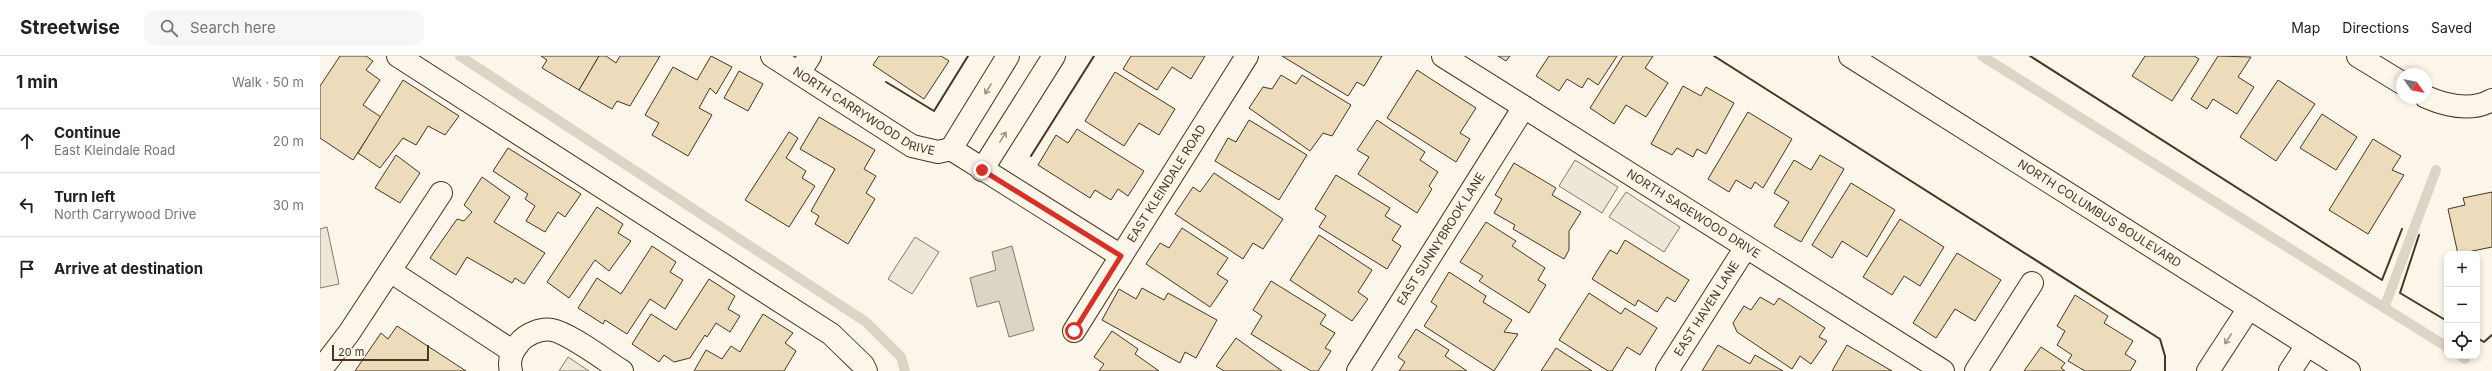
<!DOCTYPE html>
<meta charset="utf-8">
<style>
:root{--surface:#fff;--page:#f6f6f6;--text:#202124;--muted:#757577;--line:#e0e0e0}
body{margin:0;font-family:Inter,sans-serif;background:var(--page);color:var(--text)}
.controls{position:absolute;right:12px;bottom:12px;display:grid;overflow:hidden;border-radius:8px;box-shadow:0 2px 6px #0003}
.controls button{width:36px;height:36px;display:grid;place-items:center;padding:0;border:0;border-bottom:1px solid var(--line);background:var(--surface);color:var(--text);font:20px sans-serif}
.compass{position:absolute;left:2076px;top:12px;width:36px;height:36px;border-radius:50%;background:var(--surface);box-shadow:0 2px 6px #0003;rotate:123deg}
.scale{position:absolute;left:12px;bottom:10px;width:97px;box-sizing:border-box;padding-left:4px;border:2px solid #4a3520;border-top:0;font-size:11px;line-height:14px;white-space:nowrap;color:#4a3520;-webkit-text-stroke:3px #fbf6e9;paint-order:stroke}
.stop{position:absolute;width:12px;height:12px;margin:-9px;border:3px solid #d93025;border-radius:50%;background:#fff}
.stop.end{background:#d93025;border-color:#fff;box-shadow:0 1px 4px #0008}
.list{margin:0;padding:0;list-style:none}
h2{display:flex;justify-content:space-between;align-items:center;height:52px;margin:0;padding:0 16px;font-size:17px}
h2 small{font-size:13px;font-weight:400;color:var(--muted)}
.list li{display:grid;grid-template-columns:26px 1fr auto;gap:12px;align-items:center;box-sizing:border-box;height:64px;padding:0 16px;border-top:1px solid var(--line)}
.list b{display:block;font-size:15px;white-space:nowrap}
.list p{margin:0;font-size:13px;white-space:nowrap;color:var(--muted)}
.list em{font-size:13px;font-style:normal;color:var(--muted)}
.icon{flex:none;width:22px;height:22px;fill:none;stroke:currentColor;stroke-width:2;stroke-linecap:round;stroke-linejoin:round}
.map{position:relative;flex:none;width:2172px;height:315px;overflow:hidden}
header{display:flex;align-items:center;gap:24px;box-sizing:border-box;height:56px;padding:0 20px;background:var(--surface);border-bottom:1px solid var(--line)}
header strong{font-size:19px}
nav{display:flex;gap:22px;margin-inline-start:auto;font-size:14px}
.search{width:280px;height:36px;background:var(--page);display:flex;align-items:center;gap:10px;box-sizing:border-box;padding:0 14px;border-radius:12px;color:var(--muted);font-size:15px}
main{display:flex}
aside{flex:1;background:var(--surface)}
.map>svg:first-child{display:block}
.parking{fill:#ede7d9;stroke:#887966}
.water{fill:#dcd4c6;stroke:#887966}
.lines{fill:none;stroke-linecap:round;stroke-linejoin:round}
.stream{stroke:#dcd4c6;stroke-width:10}
.building{fill:#ecdcbc;stroke:#4a3520}
.minor-casing{stroke:#4a3520;stroke-width:24}
.minor{stroke:#fbf6e9;stroke-width:22}
.wall{stroke:#4a3520;stroke-width:2}
.oneway{stroke:#a29684}
.route{stroke:#d93025;stroke-width:5}
.labels{text-anchor:middle;stroke-width:3;stroke-linejoin:round;paint-order:stroke}
.street-label{font-size:12px;fill:#4a3520;stroke:#fbf6e9}
</style>
<header>
<strong>Streetwise</strong>
<div class="search"><svg class="icon" aria-label="search" viewBox="0 0 24 24"><circle cx="10" cy="10" r="6"/><path d="M15 15l6 6"/></svg>Search here</div>
<nav><a>Map</a><a>Directions</a><a>Saved</a></nav>
</header>
<main>
<aside>
<h2>1 min<small>Walk · 50 m</small></h2>
<ul class="list">
<li><svg class="icon" aria-label="ahead" viewBox="0 0 24 24"><path d="M12 20V5M6 11l6-6 6 6"/></svg><div><b>Continue</b><p>East Kleindale Road</p></div><em>20 m</em></li>
<li><svg class="icon" aria-label="left" viewBox="0 0 24 24"><path d="M17 20v-9H6M10 6l-5 5 5 5"/></svg><div><b>Turn left</b><p>North Carrywood Drive</p></div><em>30 m</em></li>
<li><svg class="icon" aria-label="arrive" viewBox="0 0 24 24"><path d="M6 21V4h12l-3 4 3 4H6"/></svg><div><b>Arrive at destination</b></div></li>
</ul>
</aside>
<div class="map">
<svg width="2172" height="315" viewBox="0 0 2172 315">
<rect width="100%" height="100%" fill="#fbf6e9"/>
<!-- parking -->
<g class="parking">
<polygon points="1255,104 1298,131 1282,157 1239,130"/>
<polygon points="1306,136 1360,171 1344,196 1289,161"/>
<polygon points="7,171 19,228 0,232 0,173"/>
<polygon points="595,181 619,196 592,238 568,223"/>
<polygon points="248,301 269,315 239,315"/>
</g>
<!-- water -->
<polygon class="water" points="692,190 714,274 689,281 679,245 657,251 650,222 676,214 672,196"/>
<g class="lines">
<!-- stream -->
<g class="stream">
<polyline points="140,0 546,266 581,301 585,315"/>
<polyline points="1662,0 2127,291"/>
<polyline points="2064,252 2116,114"/>
<polyline points="2141,300 2145,303"/>
</g>
</g>
<!-- building -->
<g class="building">
<polygon points="20,0 46,0 53,5 46,14 60,24 43,49 61,61 33,104 0,82 0,30"/>
<polygon points="221,0 279,0 259,34 222,12 227,4"/>
<polygon points="279,0 286,0 296,7 300,0 340,0 310,50 297,45 292,53 259,34"/>
<polygon points="391,0 412,11 396,38 390,32 379,52 392,59 368,100 332,79 339,67 325,59 353,11 377,24"/>
<polygon points="559,0 621,0 629,5 604,43 553,9"/>
<polygon points="811,0 885,0 871,23 852,11 837,34 803,13"/>
<polygon points="962,0 1062,0 1044,30 1037,26 1028,40"/>
<polygon points="1178,0 1190,0 1186,5"/>
<polygon points="1229,0 1297,0 1278,29 1268,22 1262,32 1247,23 1239,35 1216,20"/>
<polygon points="1303,0 1333,0 1325,12 1348,27 1326,61 1306,49 1294,68 1270,52"/>
<polygon points="1825,0 1874,0 1879,3 1852,45 1812,20"/>
<polygon points="1898,0 1931,1 1918,21 1934,31 1917,58 1893,43 1887,53 1871,43"/>
<polygon points="1097,14 1156,52 1140,77 1150,83 1136,106 1067,62"/>
<polygon points="419,15 443,28 428,55 404,42"/>
<polygon points="795,16 855,53 839,79 819,67 804,90 765,65"/>
<polygon points="961,19 976,28 982,19 1031,49 1012,80 1003,77 990,95 929,52 943,31 952,33"/>
<polygon points="83,24 139,60 125,79 108,70 96,89 83,82 60,112 38,97"/>
<polygon points="1958,24 1995,48 1956,105 1920,81"/>
<polygon points="1363,30 1381,40 1386,31 1414,47 1386,98 1377,93 1373,101 1357,92 1352,99 1331,88"/>
<polygon points="1428,56 1472,83 1443,132 1435,126 1431,133 1416,124 1409,136 1388,123"/>
<polygon points="2002,58 2037,81 2016,114 1980,92"/>
<polygon points="499,61 555,94 544,113 556,120 546,137 555,143 528,188 495,168 499,160 491,155 515,113 480,93"/>
<polygon points="929,64 987,99 959,144 895,105 908,82 916,86"/>
<polygon points="1057,64 1105,96 1100,104 1118,116 1109,130 1112,133 1097,157 1038,118 1049,101 1037,94"/>
<polygon points="757,73 824,115 808,140 798,133 791,144 775,134 770,142 718,109 736,79 748,87"/>
<polygon points="469,76 478,82 466,102 486,115 482,122 495,130 469,171 425,144"/>
<polygon points="2053,83 2081,100 2072,114 2084,119 2048,178 2009,154"/>
<polygon points="188,92 261,138 245,161 238,156 225,176 206,165 215,150 205,143 208,138 173,115"/>
<polygon points="76,99 100,117 80,147 55,132"/>
<polygon points="1500,99 1524,113 1481,186 1454,170 1469,146 1454,137 1474,104 1491,114"/>
<polygon points="1194,107 1236,132 1232,139 1261,156 1249,175 1249,194 1244,203 1193,173 1195,169 1174,157 1182,143 1175,139"/>
<polygon points="894,117 963,163 943,193 933,187 923,203 855,158 873,131 880,136"/>
<polygon points="1016,119 1070,152 1065,160 1081,170 1072,184 1081,190 1067,213 999,171 1006,160 995,153"/>
<polygon points="162,121 190,141 174,166 225,197 204,228 195,222 192,227 147,201 136,219 110,202 137,163 144,165 152,156 144,149"/>
<polygon points="1531,127 1575,154 1547,201 1522,185 1512,202 1492,189"/>
<polygon points="2172,136 2172,191 2138,198 2128,153 2145,149 2143,142"/>
<polygon points="277,151 303,168 298,177 311,185 289,215 275,204 249,242 227,226"/>
<polygon points="1580,163 1624,191 1600,230 1584,220 1572,239 1543,221"/>
<polygon points="1166,166 1196,185 1192,190 1225,212 1218,224 1226,229 1209,257 1159,225 1163,220 1140,206"/>
<polygon points="862,172 908,202 897,218 908,225 890,251 826,208 840,187 849,192"/>
<polygon points="999,179 1052,214 1038,236 1048,243 1032,265 970,224"/>
<polygon points="1305,184 1369,224 1355,246 1347,241 1337,256 1318,244 1315,250 1272,223 1290,194 1297,198"/>
<polygon points="332,190 356,206 350,216 363,224 345,253 330,243 307,278 285,264 283,268 258,252 277,222 301,238"/>
<polygon points="1637,197 1681,224 1655,265 1635,253 1616,282 1593,267"/>
<polygon points="1129,216 1166,240 1163,246 1192,264 1184,276 1198,278 1174,315 1104,270 1117,250 1111,246"/>
<polygon points="389,223 415,240 408,253 420,260 410,276 396,267 387,281 385,279 370,302 354,306 344,299 339,306 312,288 331,258 356,274"/>
<polygon points="951,225 1006,259 1000,268 1015,277 1005,292 1011,295 998,315 991,315 931,278 942,260 933,254"/>
<polygon points="822,232 844,244 848,237 897,264 876,302 865,296 860,307 782,264 799,233 816,243"/>
<polygon points="1269,237 1301,258 1305,252 1337,272 1320,299 1307,291 1292,315 1288,315 1239,284"/>
<polygon points="1755,239 1788,260 1784,267 1813,285 1805,298 1816,305 1810,315 1765,315 1748,305 1752,299 1737,289 1745,275 1737,270"/>
<polygon points="1440,241 1454,249 1459,242 1505,272 1499,281 1507,285 1491,308 1480,300 1472,313 1417,276 1413,267 1424,250 1431,254"/>
<polygon points="443,258 473,277 465,287 476,295 464,315 374,315 386,294 402,303 411,290 420,296"/>
<polygon points="77,270 146,315 35,315 61,277 68,283"/>
<polygon points="1096,273 1129,294 1125,300 1147,315 1079,315 1085,306 1078,301"/>
<polygon points="792,275 818,293 815,298 839,315 779,315 784,308 774,301"/>
<polygon points="916,282 962,315 904,315 896,310"/>
<polygon points="1398,289 1430,308 1435,299 1463,315 1382,315"/>
<polygon points="1527,289 1572,315 1512,315"/>
<polygon points="1721,291 1745,307 1741,312 1745,315 1704,315"/>
<polygon points="1236,292 1272,315 1221,315"/>
</g>
<g class="lines">
<defs>
<g id="minor">
<polyline points="78,0 511,278 543,309 546,315"/>
<path id="s1" d="M452,0L592,90L618,96L631,93L801,200"/>
<path id="s2" d="M1123,0L1623,315"/>
<path id="s3" d="M1530,0L2029,315"/>
<polyline points="2038,0 2082,27"/>
<polyline points="479,17 490,0"/>
<path d="M2106,41C2127,50 2151,56 2172,44"/>
<polyline points="631,93 688,0"/>
<polyline points="662,114 734,0"/>
<polyline points="70,215 192,295"/>
<path id="s4" d="M754,275L927,0"/>
<polyline points="6,307 29,277 121,137"/>
<path d="M191,315C188,304 192,295 199,287C206,278 221,272 232,274C249,277 286,305 302,315"/>
<path id="s5" d="M1038,315L1204,51"/>
<path id="s6" d="M1347,315L1426,191"/>
<polyline points="1656,315 1712,227"/>
<polyline points="1888,315 1929,252"/>
<polyline points="1970,315 1987,289"/>
</g>
</defs>
<!-- minor casing -->
<use href="#minor" class="minor-casing"/>
<!-- minor -->
<use href="#minor" class="minor"/>
<!-- wall -->
<g class="wall">
<polyline points="1394,0 1840,283 1845,300 1845,315"/>
<polyline points="1710,0 2062,224 2082,173"/>
<polyline points="566,26 614,55 648,0"/>
<polyline points="711,100 774,0"/>
<polyline points="2099,179 2080,237 2127,265"/>
<polyline points="2157,282 2164,286 2172,279"/>
</g>
</g>
<!-- one-way arrows -->
<defs><path id="oneway-shaft" d="M-6 0H5M1.5-3L5.5 0L1.5 3" fill="none" stroke-width="1.6" stroke-linecap="round" stroke-linejoin="round"/></defs>
<g class="oneway">
<use href="#oneway-shaft" transform="translate(668 33) rotate(122)"/>
<use href="#oneway-shaft" transform="translate(683 81) rotate(-58)"/>
<use href="#oneway-shaft" transform="translate(1908 283) rotate(123)"/>
</g>
<g class="lines">
<!-- route -->
<polyline class="route" points="662,114 801,200 754,275"/>
</g>
<g class="labels">
<!-- street labels -->
<g class="street-label">
<text dy="4" stroke="none"><textPath href="#s1" startOffset="108">NORTH CARRYWOOD DRIVE</textPath></text>
<text dy="4" stroke="none"><textPath href="#s4" startOffset="174">EAST KLEINDALE ROAD</textPath></text>
<text dy="4" stroke="none"><textPath href="#s2" startOffset="296">NORTH SAGEWOOD DRIVE</textPath></text>
<text dy="4" stroke="none"><textPath href="#s3" startOffset="295">NORTH COLUMBUS BOULEVARD</textPath></text>
<text dy="4" stroke="none"><textPath href="#s5" startOffset="156">EAST SUNNYBROOK LANE</textPath></text>
<text dy="4" stroke="none"><textPath href="#s6" startOffset="74">EAST HAVEN LANE</textPath></text>
</g>
</g>
</svg>
<div class="controls">
<button>+</button>
<button>−</button>
<button><svg class="icon" aria-label="locate" viewBox="0 0 24 24"><circle cx="12" cy="12" r="6"/><path d="M12 2v4M12 18v4M2 12h4M18 12h4"/></svg></button>
</div>
<svg class="compass" viewBox="-18 -18 36 36"><path d="M0-13l5 13h-10z" fill="#e53935"/><path d="M0 13l5-13h-10z" fill="#757577"/></svg>
<div class="scale">20 m</div>
<div class="stop" style="left:754px;top:275px"></div>
<div class="stop end" style="left:662px;top:114px"></div>
</div>
</main>
